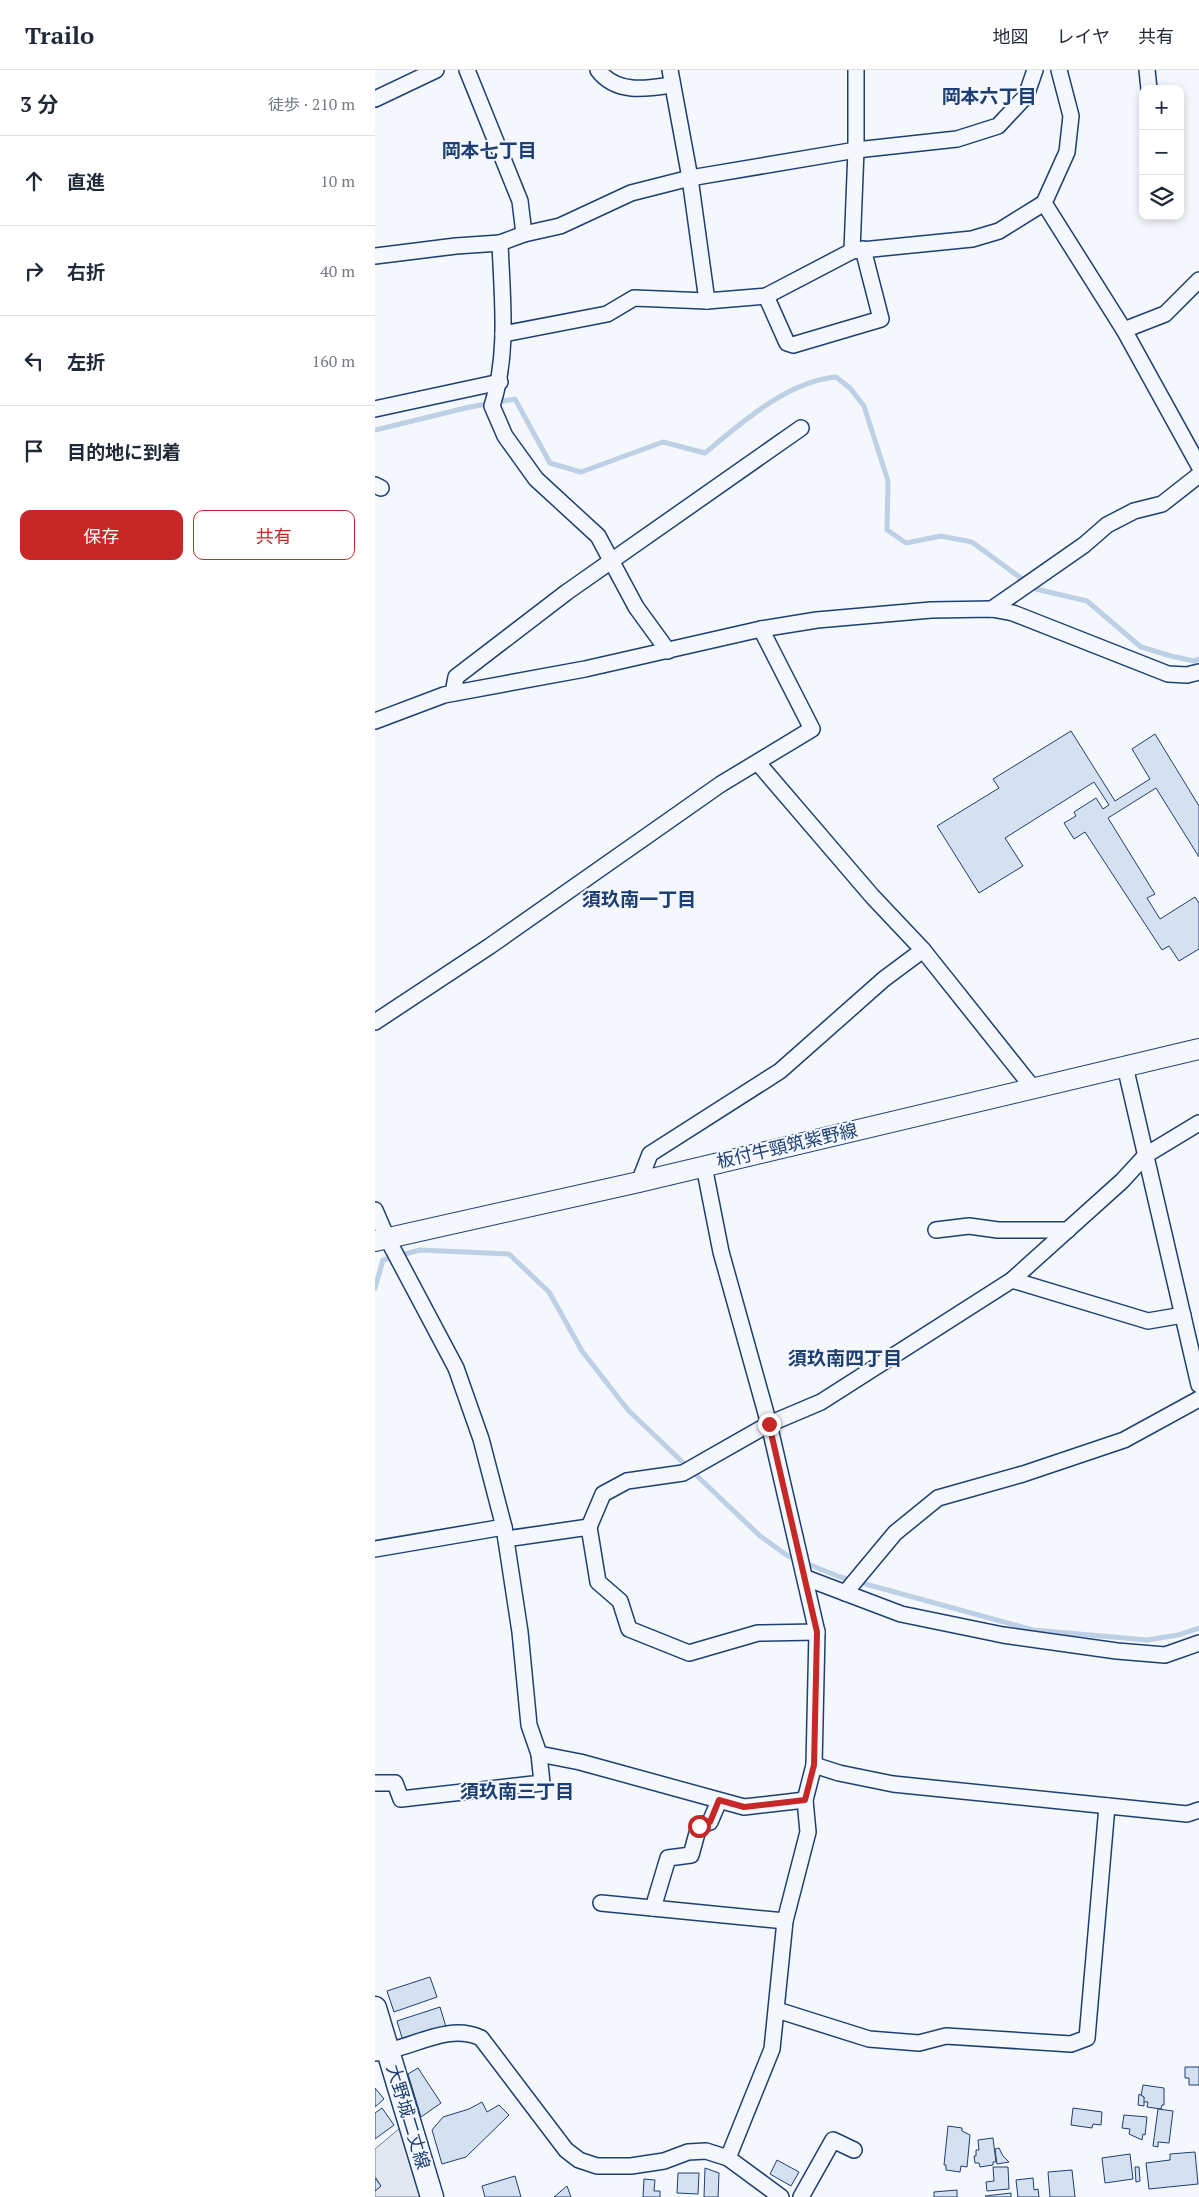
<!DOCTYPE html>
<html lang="ja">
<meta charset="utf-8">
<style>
:root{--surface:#fff;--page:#f2f2f3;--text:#1f2937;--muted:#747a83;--line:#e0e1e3;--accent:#c62828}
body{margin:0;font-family:"PT Serif","Noto Sans JP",serif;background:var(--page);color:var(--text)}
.controls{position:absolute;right:15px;top:15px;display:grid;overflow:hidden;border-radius:10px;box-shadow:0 2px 8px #0003}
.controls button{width:45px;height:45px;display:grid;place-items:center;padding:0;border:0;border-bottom:1px solid var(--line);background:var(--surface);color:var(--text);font:25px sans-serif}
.stop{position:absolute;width:15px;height:15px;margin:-11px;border:4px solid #c62828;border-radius:50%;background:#fff}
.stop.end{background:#c62828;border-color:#fff;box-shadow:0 1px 5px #0008}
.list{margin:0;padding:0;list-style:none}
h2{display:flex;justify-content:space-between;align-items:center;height:65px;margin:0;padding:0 20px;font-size:21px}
h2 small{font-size:16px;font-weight:400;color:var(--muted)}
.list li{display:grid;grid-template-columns:32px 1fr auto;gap:15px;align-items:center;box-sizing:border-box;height:90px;padding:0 20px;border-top:1px solid var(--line)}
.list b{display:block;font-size:19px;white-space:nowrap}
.list em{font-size:16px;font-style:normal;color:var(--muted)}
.actions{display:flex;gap:10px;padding:15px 20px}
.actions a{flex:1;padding:11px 0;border:1px solid var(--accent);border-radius:10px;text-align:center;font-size:18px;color:var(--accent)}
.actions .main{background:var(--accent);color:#fff}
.icon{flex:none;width:28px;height:28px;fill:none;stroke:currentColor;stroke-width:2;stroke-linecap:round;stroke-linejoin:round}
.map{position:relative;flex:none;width:824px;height:2127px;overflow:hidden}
header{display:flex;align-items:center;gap:30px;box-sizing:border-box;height:70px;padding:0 25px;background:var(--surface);border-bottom:1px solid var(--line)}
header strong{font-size:24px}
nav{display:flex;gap:28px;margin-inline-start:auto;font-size:18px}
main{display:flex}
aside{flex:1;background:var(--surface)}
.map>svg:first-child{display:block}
.parking{fill:#e3e8f0;stroke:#687fa3}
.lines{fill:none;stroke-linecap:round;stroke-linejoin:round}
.stream{stroke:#bed0e5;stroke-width:5}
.building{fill:#d5e0f0;stroke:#1d3f73}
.minor-casing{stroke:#1d3f73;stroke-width:18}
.secondary-casing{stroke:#1d3f73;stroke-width:22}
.primary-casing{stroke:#1d3f73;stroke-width:25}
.minor{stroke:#f4f7fb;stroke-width:15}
.secondary{stroke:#f4f7fb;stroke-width:20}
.primary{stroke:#f4f7fb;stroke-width:22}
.route{stroke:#c62828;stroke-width:6}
.labels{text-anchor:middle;stroke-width:4;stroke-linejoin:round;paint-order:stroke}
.street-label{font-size:18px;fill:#1d3f73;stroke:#f4f7fb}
.neighbourhood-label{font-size:19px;font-weight:bold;fill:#1d3f73;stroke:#f4f7fb}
</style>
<header>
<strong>Trailo</strong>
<nav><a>地図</a><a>レイヤ</a><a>共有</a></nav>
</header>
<main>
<aside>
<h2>3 分<small>徒歩 · 210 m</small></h2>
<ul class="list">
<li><svg class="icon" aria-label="ahead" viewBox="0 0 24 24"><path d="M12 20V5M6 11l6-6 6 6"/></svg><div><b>直進</b></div><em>10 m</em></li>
<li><svg class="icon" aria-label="right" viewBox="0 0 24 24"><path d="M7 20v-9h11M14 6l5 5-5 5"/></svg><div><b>右折</b></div><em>40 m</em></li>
<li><svg class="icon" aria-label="left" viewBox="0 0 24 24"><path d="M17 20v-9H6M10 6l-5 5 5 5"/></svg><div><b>左折</b></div><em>160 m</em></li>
<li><svg class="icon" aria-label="arrive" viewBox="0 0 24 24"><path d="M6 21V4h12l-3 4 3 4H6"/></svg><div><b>目的地に到着</b></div></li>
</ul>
<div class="actions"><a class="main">保存</a><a>共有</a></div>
</aside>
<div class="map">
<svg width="824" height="2127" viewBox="0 0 824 2127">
<rect width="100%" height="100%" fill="#f4f7fb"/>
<!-- parking -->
<polygon class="parking" points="25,2058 47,2127 0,2127 0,2121 6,2116 0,2106 0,2079"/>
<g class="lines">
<!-- stream -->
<g class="stream">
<path d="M0,360L95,337L140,329L175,393L206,402L288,372L330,383C366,353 413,311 461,307L475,318L489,336L513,411L512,460L531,473L566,466L597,472L661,519L712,531L766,577L796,586L819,591L824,589"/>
<polyline points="0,1218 8,1190 45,1180 134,1184 174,1222 207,1281 253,1340 385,1466 413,1486 465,1507 658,1560 772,1570 803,1565 824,1558"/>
</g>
</g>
<!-- building -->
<g class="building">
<polygon points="696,661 740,731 775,709 757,679 780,664 824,736 824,787 781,718 733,748 780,824 772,828 785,849 820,827 824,833 824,879 804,891 794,876 787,880 710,762 699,769 689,753 701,746 699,742 721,728 728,739 734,735 719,712 630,768 648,796 604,823 562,756 624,718 618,709"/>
<polygon points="55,1907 62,1927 19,1942 12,1921"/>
<polygon points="65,1937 71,1957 28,1971 22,1951"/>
<polygon points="810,1997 824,1997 824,2015 814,2015 814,2008 810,2008"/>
<polygon points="43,1998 66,2033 46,2047 33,2004"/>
<polygon points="768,2015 789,2018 789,2035 787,2035 786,2039 772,2037 773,2032 768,2032 769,2027 766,2026"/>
<polygon points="0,2018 9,2029 0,2037"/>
<polygon points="764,2024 769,2027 769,2036 763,2035"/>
<polygon points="107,2032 112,2042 124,2035 134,2045 91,2087 67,2094 57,2060 68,2047 94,2039"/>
<polygon points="7,2038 19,2055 0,2069 0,2043"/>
<polygon points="698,2038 727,2042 726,2055 718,2054 717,2058 696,2055"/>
<polygon points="783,2039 798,2041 794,2073 783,2072 783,2077 778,2076"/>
<polygon points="749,2045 772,2047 770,2065 768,2064 767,2070 754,2064 755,2059 747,2058"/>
<polygon points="573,2056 587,2058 587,2061 595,2065 592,2097 586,2096 585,2102 571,2100 571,2095 569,2095"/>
<polygon points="618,2068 621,2092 618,2092 618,2095 605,2097 604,2093 600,2093 599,2086 601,2086 601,2080 604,2080 603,2070"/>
<polygon points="624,2078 628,2086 634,2092 622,2094 620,2079"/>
<polygon points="820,2082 823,2114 774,2119 771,2093 795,2090 795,2084"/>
<polygon points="755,2084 758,2109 730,2113 727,2088"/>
<polygon points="402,2090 424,2102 416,2116 395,2104"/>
<polygon points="618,2097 633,2097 634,2119 612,2121 611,2112 619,2111"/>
<polygon points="760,2097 764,2097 765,2111 761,2112"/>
<polygon points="330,2098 344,2103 343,2127 329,2127"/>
<polygon points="697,2100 700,2127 675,2127 673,2102"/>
<polygon points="303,2103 324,2103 323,2124 302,2123"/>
<polygon points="140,2106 146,2127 110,2127 107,2116"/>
<polygon points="0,2108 6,2116 0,2121"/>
<polygon points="658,2108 659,2120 663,2119 664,2127 643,2127 641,2110"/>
<polygon points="269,2109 280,2110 279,2121 285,2121 285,2127 268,2127"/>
<polygon points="192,2116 196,2127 179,2127"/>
<polygon points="582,2120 582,2127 559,2127 559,2122"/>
<polygon points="636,2123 636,2127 611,2127 610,2126"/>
</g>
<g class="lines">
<defs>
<g id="minor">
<polyline points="92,0 145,131 149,164"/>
<path d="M223,0C241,24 271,19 296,15"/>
<polyline points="295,0 315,108 332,231"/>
<polyline points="684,0 696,46 692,82 669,133 749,260 824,396"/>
<polyline points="772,0 774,19"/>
<polyline points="0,29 61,0"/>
<polyline points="477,181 481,80 481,0"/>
<polyline points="0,186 81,176 125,173"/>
<polyline points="391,226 412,273 418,275 506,249 488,179"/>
<polyline points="749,260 790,244 824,210"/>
<polyline points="128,264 232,244 259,228 332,231 391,226 477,181 597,169 624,161 669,133"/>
<polyline points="0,339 125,312"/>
<polyline points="0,415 6,418"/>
<polyline points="617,539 709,475 732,455 759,441 787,434 824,405"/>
<path d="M293,581L261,537L223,466L161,409L130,366L117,336C134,284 127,227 125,173L149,164L185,156L256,123L315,108L481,80L582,69L623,56L651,26L660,0"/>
<polyline points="78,623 81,607 192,522 426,358"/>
<polyline points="0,651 69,625 210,599 386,559 442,550 556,540 617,539 638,543 793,604 812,605 824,602"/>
<polyline points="548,880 658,1018"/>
<polyline points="0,952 115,876 346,714 437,659 386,559"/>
<polyline points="750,996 824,1315"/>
<polyline points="264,1112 275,1084 405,1001 509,909 548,880 497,826 383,693"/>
<polyline points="0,1140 12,1168 81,1298 106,1369 129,1457 145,1562 154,1655 164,1684 167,1713 26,1729 20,1713 0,1713"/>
<polyline points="561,1160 594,1156 623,1160 693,1160"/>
<polyline points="637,1210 773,1251 808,1245"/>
<polyline points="214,1457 228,1424 252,1411 308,1403 394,1354 446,1332 637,1210 747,1111 771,1085 824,1053"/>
<polyline points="131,1469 214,1457 223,1512 245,1531 254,1559 314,1583 383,1563 442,1562"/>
<polyline points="0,1479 129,1457"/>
<polyline points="431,1508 526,1544 628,1565 742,1581 790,1585 824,1573"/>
<polyline points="470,1523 520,1463 563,1428 648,1404 749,1370 824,1329"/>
<polyline points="164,1684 205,1692 369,1737 430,1730"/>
<polyline points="439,1695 464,1703 518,1714 812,1744 824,1740"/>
<polyline points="226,1833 410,1851"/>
<polyline points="278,1838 293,1788 316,1785 324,1756 335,1752 344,1731"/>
<polyline points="402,1940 494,1969 544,1973 571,1966 696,1974 712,1968 732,1736"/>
<path d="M0,1983C36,1980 71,1952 106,1968L191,2080L204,2090L222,2096H256L289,2091L313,2082L331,2081L353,2088L397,1979L410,1851L433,1762L430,1730L439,1695L442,1562L394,1354L346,1182L329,1096"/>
<polyline points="353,2088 406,2127"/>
<polyline points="426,2127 458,2070 479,2080"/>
</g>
<polyline id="secondary" points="0,1171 264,1112 824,979"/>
<polyline id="primary" points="0,1938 57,2127"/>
</defs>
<!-- minor casing -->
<use href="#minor" class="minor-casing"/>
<!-- secondary casing -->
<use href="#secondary" class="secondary-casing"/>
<!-- primary casing -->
<use href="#primary" class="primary-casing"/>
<!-- minor -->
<use href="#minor" class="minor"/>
<!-- secondary -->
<use href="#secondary" class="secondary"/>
<!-- primary -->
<use href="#primary" class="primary"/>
</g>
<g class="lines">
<!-- route -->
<polyline class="route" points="324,1756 335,1752 344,1730 369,1737 430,1730 439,1695 442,1562 394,1354"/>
</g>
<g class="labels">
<!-- street labels -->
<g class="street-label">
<text transform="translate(412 1076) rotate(-13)" y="6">板付牛頸筑紫野線</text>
<text transform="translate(33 2047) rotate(73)" y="6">大野城二丈線</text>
</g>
<!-- neighbourhood labels -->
<g class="neighbourhood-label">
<text x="614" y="33">岡本六丁目</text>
<text x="114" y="87">岡本七丁目</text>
<text x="264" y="836">須玖南一丁目</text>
<text x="470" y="1295">須玖南四丁目</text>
<text x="142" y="1728">須玖南三丁目</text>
</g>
</g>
</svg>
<div class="controls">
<button>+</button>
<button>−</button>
<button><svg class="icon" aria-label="layers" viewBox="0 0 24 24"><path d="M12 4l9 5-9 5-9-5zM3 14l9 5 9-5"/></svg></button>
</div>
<div class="stop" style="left:324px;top:1756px"></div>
<div class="stop end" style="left:394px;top:1354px"></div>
</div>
</main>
